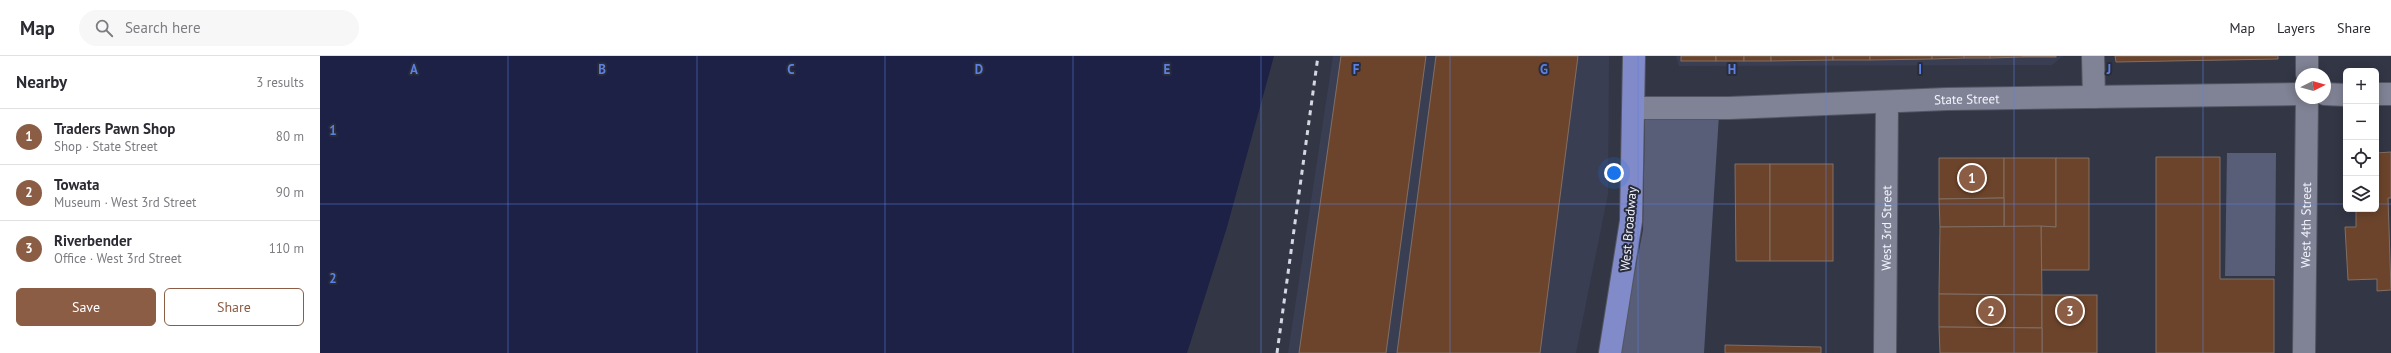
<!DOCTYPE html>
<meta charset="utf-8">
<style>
:root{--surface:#fff;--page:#f7f7f7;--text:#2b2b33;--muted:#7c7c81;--line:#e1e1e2;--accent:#8a5d44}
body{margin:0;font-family:"PT Sans",sans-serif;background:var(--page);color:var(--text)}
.controls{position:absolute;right:12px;top:12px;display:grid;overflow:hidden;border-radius:6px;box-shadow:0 2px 10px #0003}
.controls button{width:36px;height:36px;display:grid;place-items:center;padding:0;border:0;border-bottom:1px solid var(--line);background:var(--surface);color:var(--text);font:20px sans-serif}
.compass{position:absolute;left:1975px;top:12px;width:36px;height:36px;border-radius:50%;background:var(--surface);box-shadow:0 2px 10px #0003;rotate:85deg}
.you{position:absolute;left:1294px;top:117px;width:14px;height:14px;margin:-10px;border:3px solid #fff;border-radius:50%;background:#1a73e8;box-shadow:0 0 0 6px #1a73e833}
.badge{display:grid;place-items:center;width:26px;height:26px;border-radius:50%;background:var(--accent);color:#fff;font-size:13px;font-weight:700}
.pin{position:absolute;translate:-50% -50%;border:2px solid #fff;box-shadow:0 1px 4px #0006}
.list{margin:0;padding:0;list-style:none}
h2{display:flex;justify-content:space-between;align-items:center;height:52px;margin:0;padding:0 16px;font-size:17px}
h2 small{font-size:13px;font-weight:400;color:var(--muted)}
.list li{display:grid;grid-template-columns:26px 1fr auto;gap:12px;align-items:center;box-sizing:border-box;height:56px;padding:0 16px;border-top:1px solid var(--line)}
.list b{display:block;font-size:15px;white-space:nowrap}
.list p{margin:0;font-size:13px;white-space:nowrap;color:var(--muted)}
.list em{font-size:13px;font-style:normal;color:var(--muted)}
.actions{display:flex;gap:8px;padding:12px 16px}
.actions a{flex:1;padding:9px 0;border:1px solid var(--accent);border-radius:6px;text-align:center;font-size:14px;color:var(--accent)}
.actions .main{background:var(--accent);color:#fff}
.icon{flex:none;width:22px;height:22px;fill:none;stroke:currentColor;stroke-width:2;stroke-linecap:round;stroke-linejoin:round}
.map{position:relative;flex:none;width:2071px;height:297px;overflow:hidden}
header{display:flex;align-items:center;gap:24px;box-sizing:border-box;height:56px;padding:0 20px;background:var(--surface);border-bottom:1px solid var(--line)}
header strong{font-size:19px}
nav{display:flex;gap:22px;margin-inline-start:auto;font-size:14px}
.search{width:280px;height:36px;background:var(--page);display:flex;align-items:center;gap:10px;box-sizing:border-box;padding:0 14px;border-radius:22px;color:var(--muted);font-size:15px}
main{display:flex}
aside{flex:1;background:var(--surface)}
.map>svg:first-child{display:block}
.built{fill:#3a3e53}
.green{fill:#585d78}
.water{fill:#1c2145}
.building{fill:#6c442b;stroke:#816f65}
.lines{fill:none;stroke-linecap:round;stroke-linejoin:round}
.minor-casing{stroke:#535662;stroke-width:24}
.major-casing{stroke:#535662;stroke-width:24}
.minor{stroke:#808395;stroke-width:22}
.major{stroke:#828bca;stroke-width:22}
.rail{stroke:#d5d7e2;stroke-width:3;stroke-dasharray:5 5;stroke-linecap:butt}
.grid{fill:none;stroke:#5d80e3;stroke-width:1;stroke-opacity:0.55}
.labels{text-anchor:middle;stroke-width:4;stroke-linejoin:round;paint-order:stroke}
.street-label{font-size:13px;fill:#f2f4fe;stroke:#292c3b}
.grid-label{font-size:13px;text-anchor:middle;font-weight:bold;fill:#5d80e3;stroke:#292c3b;stroke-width:4;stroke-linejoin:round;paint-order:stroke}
</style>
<header>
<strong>Map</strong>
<div class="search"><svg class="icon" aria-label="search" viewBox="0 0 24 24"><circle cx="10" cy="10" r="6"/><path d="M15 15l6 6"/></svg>Search here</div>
<nav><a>Map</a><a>Layers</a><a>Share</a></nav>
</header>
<main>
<aside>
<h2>Nearby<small>3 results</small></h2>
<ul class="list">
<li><span class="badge">1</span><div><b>Traders Pawn Shop</b><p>Shop · State Street</p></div><em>80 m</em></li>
<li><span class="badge">2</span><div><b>Towata</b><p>Museum · West 3rd Street</p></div><em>90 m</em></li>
<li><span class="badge">3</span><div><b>Riverbender</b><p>Office · West 3rd Street</p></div><em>110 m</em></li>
</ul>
<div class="actions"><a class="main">Save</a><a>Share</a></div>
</aside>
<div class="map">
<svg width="2071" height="297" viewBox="0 0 2071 297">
<rect width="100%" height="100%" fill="#333645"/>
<!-- built -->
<g class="built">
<polygon points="1013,0 1289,0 1288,138 1256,297 968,297"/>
<polygon points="1356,0 1743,0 1732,9 1359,10"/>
</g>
<!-- green -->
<g class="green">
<polygon points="1399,59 1384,297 1299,297 1323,174 1325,60"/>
<polygon points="1907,97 1956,97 1955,220 1905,220"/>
</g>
<!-- water -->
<polygon class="water" points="0,0 954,0 907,171 867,297 0,297"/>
<!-- building -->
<g class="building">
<polygon points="1021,0 1106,0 1066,297 979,297"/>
<polygon points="1116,0 1258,0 1220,297 1077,297"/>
<rect x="1361" y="0" width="35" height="5"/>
<rect x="1396" y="0" width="28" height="5"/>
<rect x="1424" y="0" width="27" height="5"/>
<polygon points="1451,0 1513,0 1513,4 1451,5"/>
<rect x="1513" y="0" width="37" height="4"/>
<polygon points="1550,0 1612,0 1612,3 1550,4"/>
<polygon points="1612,0 1644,0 1644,2 1612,3"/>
<rect x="1644" y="0" width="26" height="2"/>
<polygon points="1670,0 1703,0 1703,1 1670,2"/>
<rect x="1703" y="0" width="33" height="1"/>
<polygon points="1795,0 1958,0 1958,3 1796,6"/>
<polygon points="2071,96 2071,142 2068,142 2071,234 2057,235 2057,223 2028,224 2025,171 2036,171 2036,153 2056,153 2056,97"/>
<polygon points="1836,101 1900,101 1900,223 1954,223 1954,297 1836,297"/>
<polygon points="1619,102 1684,102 1684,142 1619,143"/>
<rect x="1684" y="102" width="52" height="69"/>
<polygon points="1736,102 1769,102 1769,214 1721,214 1721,170 1736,171"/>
<polygon points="1415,108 1450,108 1450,205 1416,205"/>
<rect x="1450" y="108" width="63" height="97"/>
<polygon points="1684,142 1684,171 1620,171 1619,143"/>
<polygon points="1721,170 1722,239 1619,238 1620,171"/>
<polygon points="1619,238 1722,239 1722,272 1619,271"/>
<rect x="1722" y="239" width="55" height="58"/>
<polygon points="1619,271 1722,272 1722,297 1620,297"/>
<polygon points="1405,289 1501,291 1501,297 1405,297"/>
</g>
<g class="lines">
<defs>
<g id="minor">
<polyline points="1773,0 1774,41"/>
<polyline points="1987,0 1987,18"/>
<polyline points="2005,38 2026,39"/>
<polyline points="2056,38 2071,38"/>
<path id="s1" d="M1314,52H1409L1627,43L1981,38"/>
<path id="s2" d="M1565,297L1567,46"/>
<path id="s3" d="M1984,297L1987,42"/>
</g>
<polyline id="major" points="1290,297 1311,165 1314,0"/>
</defs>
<!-- minor casing -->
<use href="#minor" class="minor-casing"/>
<!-- major casing -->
<use href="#major" class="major-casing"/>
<!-- minor -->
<use href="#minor" class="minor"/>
<!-- major -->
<use href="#major" class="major"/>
<!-- rail -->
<polyline class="rail" points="957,297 998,0"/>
</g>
<!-- grid -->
<path class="grid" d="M188,0V297M377,0V297M565,0V297M753,0V297M941,0V297M1130,0V297M1318,0V297M1506,0V297M1694,0V297M1883,0V297M0,148H2026M2056,148H2071"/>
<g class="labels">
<!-- street labels -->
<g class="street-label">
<text dy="5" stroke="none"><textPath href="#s1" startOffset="333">State Street</textPath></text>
<text dy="5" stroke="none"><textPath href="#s3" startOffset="128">West 4th Street</textPath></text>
<text dy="5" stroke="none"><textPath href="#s2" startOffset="125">West 3rd Street</textPath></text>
<text transform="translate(1308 173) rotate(-85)" y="5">West Broadway</text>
</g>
</g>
<g class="grid-label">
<text x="94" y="18">A</text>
<text x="282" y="18">B</text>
<text x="471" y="18">C</text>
<text x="659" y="18">D</text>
<text x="847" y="18">E</text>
<text x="1036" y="18">F</text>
<text x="1224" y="18">G</text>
<text x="1412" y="18">H</text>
<text x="1600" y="18">I</text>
<text x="1789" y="18">J</text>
<text x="13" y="79">1</text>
<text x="13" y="227">2</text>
</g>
</svg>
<div class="controls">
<button>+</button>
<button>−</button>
<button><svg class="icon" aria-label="locate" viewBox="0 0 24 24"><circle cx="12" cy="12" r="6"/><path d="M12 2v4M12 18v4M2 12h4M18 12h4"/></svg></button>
<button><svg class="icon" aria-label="layers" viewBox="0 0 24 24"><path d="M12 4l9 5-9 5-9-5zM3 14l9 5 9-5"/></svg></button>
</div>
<svg class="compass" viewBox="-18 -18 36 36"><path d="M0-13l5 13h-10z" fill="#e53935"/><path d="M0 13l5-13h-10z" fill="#7c7c81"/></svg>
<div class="you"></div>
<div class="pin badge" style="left:1652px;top:122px">1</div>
<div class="pin badge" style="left:1671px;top:255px">2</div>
<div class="pin badge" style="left:1750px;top:255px">3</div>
</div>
</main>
